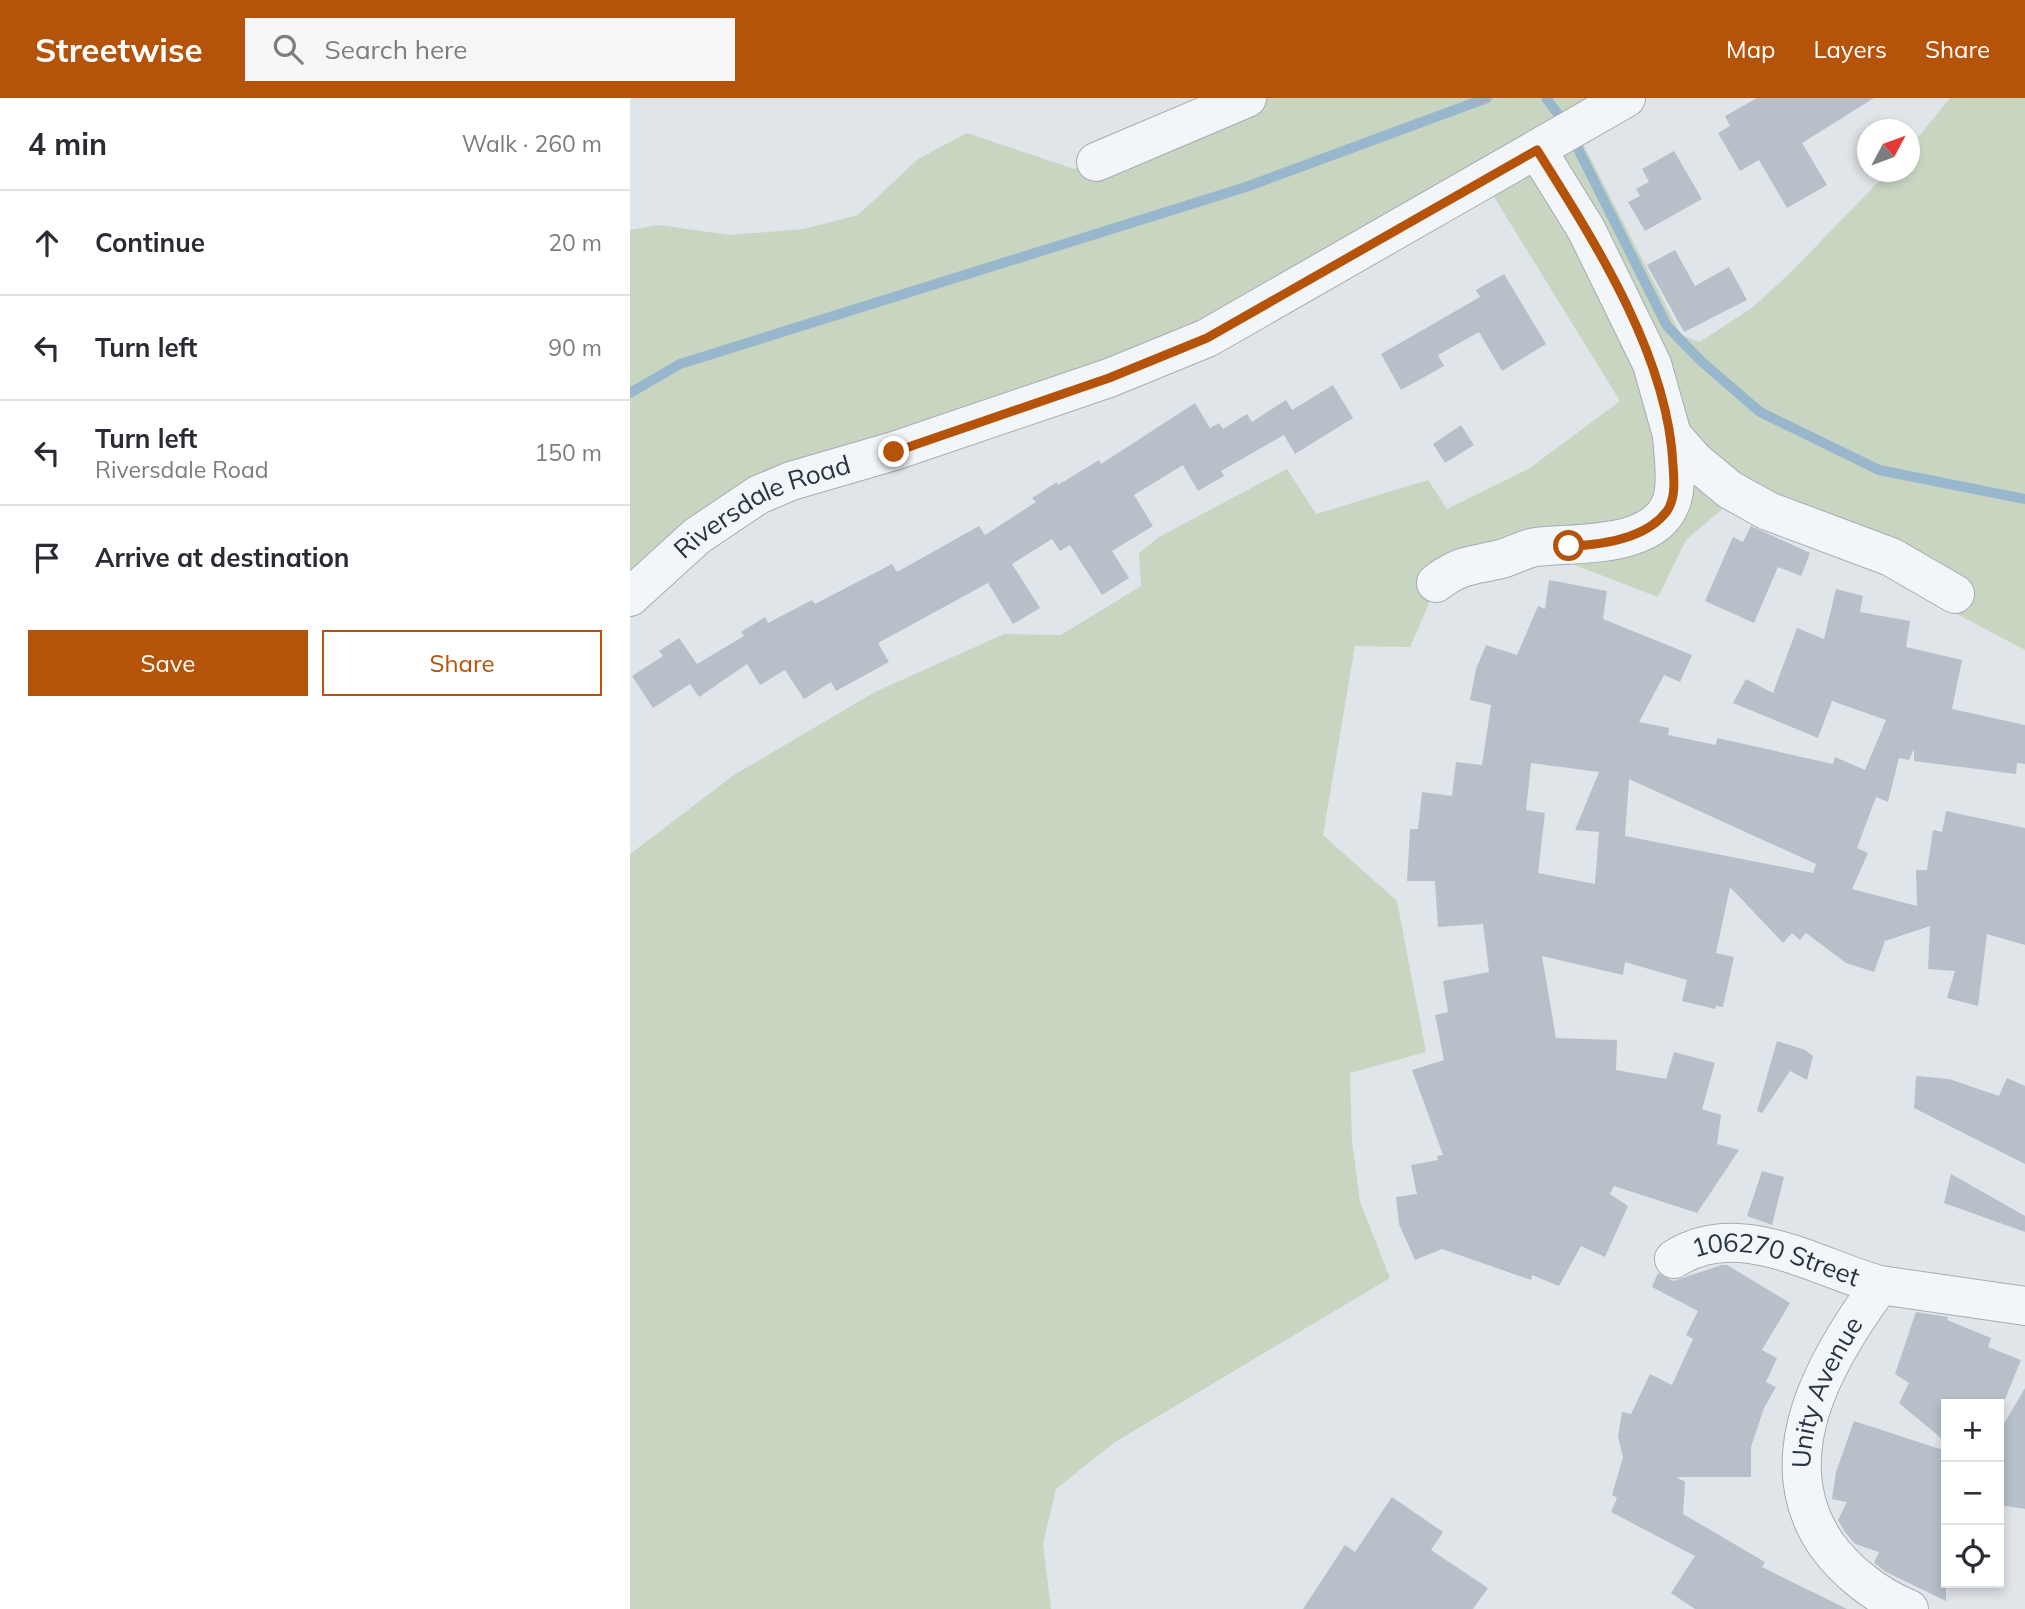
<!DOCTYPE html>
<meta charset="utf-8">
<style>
:root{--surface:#fff;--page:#f7f7f7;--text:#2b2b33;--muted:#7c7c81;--line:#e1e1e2;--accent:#b45309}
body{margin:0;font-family:Mulish,sans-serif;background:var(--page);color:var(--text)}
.controls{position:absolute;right:21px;bottom:21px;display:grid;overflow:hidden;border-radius:0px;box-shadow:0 4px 10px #0003}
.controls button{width:63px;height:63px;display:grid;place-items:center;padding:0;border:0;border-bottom:2px solid var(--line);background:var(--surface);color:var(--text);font:35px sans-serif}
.compass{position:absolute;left:1227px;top:21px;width:63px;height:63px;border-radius:50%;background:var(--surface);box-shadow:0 4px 10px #0003;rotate:49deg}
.stop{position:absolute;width:21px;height:21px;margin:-16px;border:5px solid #b45309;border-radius:50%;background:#fff}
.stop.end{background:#b45309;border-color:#fff;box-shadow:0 2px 7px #0008}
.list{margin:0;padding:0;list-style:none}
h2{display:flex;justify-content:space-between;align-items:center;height:91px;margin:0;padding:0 28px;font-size:30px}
h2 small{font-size:23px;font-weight:400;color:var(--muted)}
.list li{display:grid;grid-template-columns:46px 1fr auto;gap:21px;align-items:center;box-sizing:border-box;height:105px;padding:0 28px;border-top:2px solid var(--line)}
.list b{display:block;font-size:26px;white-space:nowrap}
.list p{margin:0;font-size:23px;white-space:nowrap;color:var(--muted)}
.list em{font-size:23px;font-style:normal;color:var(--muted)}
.actions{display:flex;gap:14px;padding:21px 28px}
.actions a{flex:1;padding:16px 0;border:2px solid var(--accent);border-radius:0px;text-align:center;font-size:24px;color:var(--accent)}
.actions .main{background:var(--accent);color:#fff}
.icon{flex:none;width:38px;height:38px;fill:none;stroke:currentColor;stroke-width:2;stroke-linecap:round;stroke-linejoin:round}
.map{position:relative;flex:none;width:1395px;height:1511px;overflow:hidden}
header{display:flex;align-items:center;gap:42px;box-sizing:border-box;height:98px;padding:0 35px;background:var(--accent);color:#fff}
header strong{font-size:33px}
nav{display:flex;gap:38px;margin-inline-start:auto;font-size:24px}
.search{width:490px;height:63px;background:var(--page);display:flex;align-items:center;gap:18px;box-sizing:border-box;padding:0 24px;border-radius:0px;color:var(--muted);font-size:26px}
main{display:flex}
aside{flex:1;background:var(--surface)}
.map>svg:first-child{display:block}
.green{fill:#c8d5c1}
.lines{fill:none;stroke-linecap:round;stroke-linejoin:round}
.stream{stroke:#98b7cd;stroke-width:10}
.building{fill:#b7bfc9;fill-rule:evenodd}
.minor-casing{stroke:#a5acb5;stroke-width:40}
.minor{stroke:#f3f6f8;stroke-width:38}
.route{stroke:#b45309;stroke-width:9}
.labels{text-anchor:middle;stroke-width:5;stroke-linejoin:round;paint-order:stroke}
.street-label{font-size:26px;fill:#273444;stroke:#f0f4f8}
</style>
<header>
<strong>Streetwise</strong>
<div class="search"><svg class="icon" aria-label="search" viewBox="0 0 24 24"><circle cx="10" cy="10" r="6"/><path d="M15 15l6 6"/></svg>Search here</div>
<nav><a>Map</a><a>Layers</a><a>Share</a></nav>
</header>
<main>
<aside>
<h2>4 min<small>Walk · 260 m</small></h2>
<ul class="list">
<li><svg class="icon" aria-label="ahead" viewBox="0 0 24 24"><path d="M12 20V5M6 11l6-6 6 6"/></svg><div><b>Continue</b></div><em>20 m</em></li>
<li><svg class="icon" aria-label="left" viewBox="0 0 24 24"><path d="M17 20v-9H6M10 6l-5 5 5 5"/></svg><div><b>Turn left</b></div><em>90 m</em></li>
<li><svg class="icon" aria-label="left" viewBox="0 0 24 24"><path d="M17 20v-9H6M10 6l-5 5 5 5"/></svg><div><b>Turn left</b><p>Riversdale Road</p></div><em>150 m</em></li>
<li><svg class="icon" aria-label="arrive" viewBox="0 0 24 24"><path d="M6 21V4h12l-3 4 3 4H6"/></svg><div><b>Arrive at destination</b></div></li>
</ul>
<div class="actions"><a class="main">Save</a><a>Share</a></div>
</aside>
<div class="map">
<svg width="1395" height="1511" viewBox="0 0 1395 1511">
<rect width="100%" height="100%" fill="#e0e5ea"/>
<!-- green -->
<polygon class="green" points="615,0 998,0 946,32 1051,237 1070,244 1123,209 1161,174 1258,74 1280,74 1280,49 1320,0 1395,0 1395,552 1152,424 1103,402 1056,442 1028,499 908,453 805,492 780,549 725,548 693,737 767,803 796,954 720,975 722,1042 730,1104 760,1180 485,1344 426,1391 413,1446 421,1511 0,1511 0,756 104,677 245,594 374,536 431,537 511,488 509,455 529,439 657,371 686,416 798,382 817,411 900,370 990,303 856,86 576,248 157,391 0,500 0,132 29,127 100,137 174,131 228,117 288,61 337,35 444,71"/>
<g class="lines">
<!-- stream -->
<g class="stream">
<polyline points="916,0 928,16"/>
<polyline points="946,47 1037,228 1071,263 1130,314 1249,372 1395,401"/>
<polyline points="0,295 50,266 616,89 857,0"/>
</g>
</g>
<!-- building -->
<g class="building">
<polygon points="1127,0 1244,0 1172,45 1197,87 1157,110 1129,62 1110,73 1088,35 1100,28 1095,18"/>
<polygon points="1044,53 1072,101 1015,133 998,104 1010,98 1006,91 1019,84 1012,71"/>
<polygon points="1045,152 1065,188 1099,169 1117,202 1054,234 1017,167"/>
<polygon points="874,176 916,246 872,273 849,234 808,257 814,268 771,292 751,256 850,199 846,192"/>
<polygon points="703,287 723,320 665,356 654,337 591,373 594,378 568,393 553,367 504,397 523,428 482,453 499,480 472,497 440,447 430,453 422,441 382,466 410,510 383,526 358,485 248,545 259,564 206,593 201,584 174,601 155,572 130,587 117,566 69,599 60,586 23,610 2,578 33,558 29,553 49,540 67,566 114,538 111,534 135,519 138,525 182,502 185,506 262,466 267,474 349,428 355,437 406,404 402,400 427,384 428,387 469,362 471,366 565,305 580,330 589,325 593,331 617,316 622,324 656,302 662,312"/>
<polygon points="831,327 844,347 815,365 803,346"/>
<polygon points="1121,428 1180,455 1171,478 1148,469 1124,525 1075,503 1103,439 1113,444"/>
<path d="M919,482L977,493L973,521L1062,557L1050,584L1034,577L1009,624L1039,630L1038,637L1086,647L1087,640L1203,666L1205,659L1235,672L1256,622L1202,603L1188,640L1103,605L1116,581L1143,595L1167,530L1194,541L1206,491L1233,498L1230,514L1280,523L1276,549L1332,562L1322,611L1395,627V666L1387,665L1386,676L1284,663V651L1279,662L1269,660L1258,704L1246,699L1227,750L1238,755L1222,791L1287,808L1286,772H1297L1303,732L1312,734L1316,713L1395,730V847L1357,836L1348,908L1317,900L1325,873L1298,871L1300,828L1255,843L1244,874L1216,865L1176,835L1170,842L1162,835L1153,845L1100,789L1086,855L1104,859L1093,909L1086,908L1085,911L1052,903L1057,882L995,864L993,877L912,858L926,940L987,942L986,972L1036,981L1044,954L1085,965L1072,1011L1091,1017L1087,1046L1109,1052L1067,1115L984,1088L980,1096L998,1108L975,1159L951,1148L929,1188L902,1177L901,1182L812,1151L785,1162L769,1126L766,1099L787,1096L781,1067L808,1062L807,1058L813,1057L782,972L814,962L805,917L818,914L813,883L859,874L853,826L808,829L805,783H777L780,731H788L792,694L822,698L826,664L852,667L861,607L840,602L846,571L856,547L887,557L908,508L915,511ZM901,665L969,674L945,732L969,734L965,786L908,775L915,715L896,712ZM999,681L1186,766L1183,775L995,738Z"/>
<polygon points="1147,943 1175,952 1183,958 1177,982 1160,973 1132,1015 1127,1013"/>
<polygon points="1286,978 1319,981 1369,998 1377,980 1395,988 1395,1066 1284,1010"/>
<polygon points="1132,1073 1154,1079 1142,1127 1117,1118"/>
<polygon points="1321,1076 1395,1118 1395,1134 1314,1105"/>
<polygon points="1092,1167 1097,1167 1160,1205 1132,1252 1147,1260 1136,1284 1146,1289 1134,1310 1121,1349 1121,1379 1046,1379 1055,1384 1053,1416 1135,1464 1132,1469 1217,1511 1065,1511 1041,1495 1065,1458 981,1414 987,1400 982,1397 993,1359 988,1339 992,1314 1001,1316 1020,1276 1042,1287 1063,1241 1056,1237 1068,1213 1022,1189 1028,1175 1043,1183"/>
<polygon points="1286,1214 1318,1219 1317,1222 1361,1240 1358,1249 1391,1262 1373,1306 1326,1306 1316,1301 1316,1344 1269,1305 1279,1285 1265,1276"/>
<polygon points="1395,1290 1395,1411 1369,1407 1369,1334"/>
<polygon points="1224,1323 1316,1353 1316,1503 1256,1474 1244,1465 1249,1454 1225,1446 1215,1434 1208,1422 1217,1404 1202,1401 1206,1374"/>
<polygon points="762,1399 813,1434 801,1452 858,1490 843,1511 673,1511 715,1447 725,1454"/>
</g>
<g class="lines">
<defs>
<g id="minor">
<polyline points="907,52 956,131 1022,266 1042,337 1064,362 1100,392 1138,413 1261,459 1325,496"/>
<polyline points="466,64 617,0"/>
<path d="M806,485C830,466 842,468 871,461C883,458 893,451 906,449C946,444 1026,452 1042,402C1048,383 1043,357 1042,337"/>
<path id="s1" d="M0,499L67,438L128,397L161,383L264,353L479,280L577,240L996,0"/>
<path id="s2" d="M1044,1161C1109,1119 1184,1169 1250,1187"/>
<path id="s3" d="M1279,1511C1247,1498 1216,1474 1196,1446C1137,1359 1197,1259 1250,1187L1395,1208"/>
</g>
</defs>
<!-- minor casing -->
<use href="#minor" class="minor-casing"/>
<!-- minor -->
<use href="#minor" class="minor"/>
</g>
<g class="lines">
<!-- route -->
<path class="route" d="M264,354L479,280L577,240L907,52C964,143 1038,257 1043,367C1044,382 1046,400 1037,413C1016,441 971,447 939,448"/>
</g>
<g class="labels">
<!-- street labels -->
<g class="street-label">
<text dy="9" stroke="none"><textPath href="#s1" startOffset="163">Riversdale Road</textPath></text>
<text dy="9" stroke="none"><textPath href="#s2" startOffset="107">106270 Street</textPath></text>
<text dy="9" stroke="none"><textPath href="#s3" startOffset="268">Unity Avenue</textPath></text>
</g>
</g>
</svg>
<div class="controls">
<button>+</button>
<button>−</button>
<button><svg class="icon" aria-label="locate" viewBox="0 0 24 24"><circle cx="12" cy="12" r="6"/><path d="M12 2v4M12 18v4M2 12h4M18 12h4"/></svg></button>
</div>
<svg class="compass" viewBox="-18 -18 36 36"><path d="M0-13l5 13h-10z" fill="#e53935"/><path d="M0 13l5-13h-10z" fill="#7c7c81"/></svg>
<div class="stop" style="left:939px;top:448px"></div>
<div class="stop end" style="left:264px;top:354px"></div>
</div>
</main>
